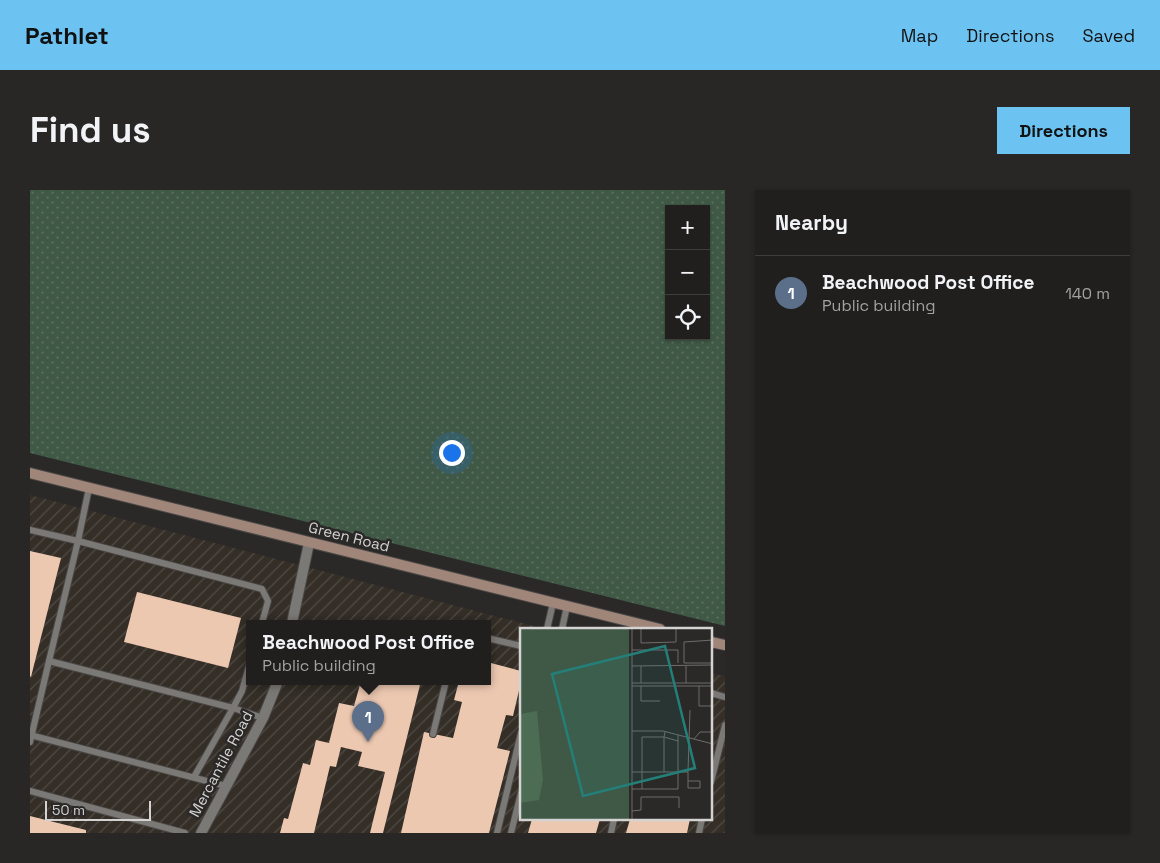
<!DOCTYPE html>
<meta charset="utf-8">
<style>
:root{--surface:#201f1d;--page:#282726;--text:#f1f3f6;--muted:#a2a2a4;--line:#3d3d3b;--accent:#6cc3f2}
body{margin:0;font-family:"Space Grotesk",sans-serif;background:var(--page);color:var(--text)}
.controls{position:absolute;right:15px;top:15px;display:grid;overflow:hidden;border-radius:0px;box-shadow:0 1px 4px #0004}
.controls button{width:45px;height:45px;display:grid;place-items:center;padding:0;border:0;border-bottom:1px solid var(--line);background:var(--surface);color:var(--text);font:25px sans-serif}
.scale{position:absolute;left:15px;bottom:12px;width:106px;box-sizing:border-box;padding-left:5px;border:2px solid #d4d3d2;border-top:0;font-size:14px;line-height:18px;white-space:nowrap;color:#d4d3d2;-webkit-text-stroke:4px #2a2927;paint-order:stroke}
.you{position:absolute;left:421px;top:262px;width:18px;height:18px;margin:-12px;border:4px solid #fff;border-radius:50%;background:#1a73e8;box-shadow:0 0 0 8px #1a73e833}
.badge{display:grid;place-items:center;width:32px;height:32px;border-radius:50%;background:var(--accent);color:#fff;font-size:16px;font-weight:700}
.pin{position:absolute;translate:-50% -41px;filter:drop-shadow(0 1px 2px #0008)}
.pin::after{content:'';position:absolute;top:26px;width:18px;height:15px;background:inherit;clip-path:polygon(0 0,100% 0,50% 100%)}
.popup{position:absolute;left:216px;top:430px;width:245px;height:65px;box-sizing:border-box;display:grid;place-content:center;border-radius:0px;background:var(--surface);filter:drop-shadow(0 1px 4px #0005);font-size:16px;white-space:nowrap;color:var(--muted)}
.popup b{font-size:19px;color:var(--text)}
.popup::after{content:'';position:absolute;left:50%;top:100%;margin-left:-10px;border:10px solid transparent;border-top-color:var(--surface)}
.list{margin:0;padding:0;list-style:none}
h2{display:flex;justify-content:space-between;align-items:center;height:65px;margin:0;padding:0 20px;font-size:21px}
h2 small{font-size:16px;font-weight:400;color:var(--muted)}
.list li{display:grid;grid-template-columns:32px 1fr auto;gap:15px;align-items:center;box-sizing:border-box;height:75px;padding:0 20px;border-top:1px solid var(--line)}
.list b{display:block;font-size:19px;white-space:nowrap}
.list p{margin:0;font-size:16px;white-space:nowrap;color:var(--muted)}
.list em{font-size:16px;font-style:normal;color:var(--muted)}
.icon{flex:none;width:28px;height:28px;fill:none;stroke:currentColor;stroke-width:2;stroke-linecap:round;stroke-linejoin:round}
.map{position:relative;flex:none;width:695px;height:643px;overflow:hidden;border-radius:0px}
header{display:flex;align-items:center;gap:30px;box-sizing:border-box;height:70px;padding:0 25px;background:var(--accent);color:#111}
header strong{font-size:24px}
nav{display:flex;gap:28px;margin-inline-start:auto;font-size:18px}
.intro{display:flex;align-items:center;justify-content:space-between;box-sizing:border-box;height:120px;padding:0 30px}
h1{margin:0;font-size:35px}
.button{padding:12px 22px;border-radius:0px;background:var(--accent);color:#111;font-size:18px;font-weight:700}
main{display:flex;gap:30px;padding:0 30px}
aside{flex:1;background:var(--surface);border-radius:0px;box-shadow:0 1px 4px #0004}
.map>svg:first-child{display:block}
.industrial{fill:url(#industrial-furrows);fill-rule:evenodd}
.grass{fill:url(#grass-dots);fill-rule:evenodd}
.building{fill:#edc8b1}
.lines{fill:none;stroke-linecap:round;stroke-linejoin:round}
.service-casing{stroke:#494746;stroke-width:8}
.minor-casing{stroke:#494746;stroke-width:12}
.secondary-casing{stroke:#494746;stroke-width:12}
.service{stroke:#7b7976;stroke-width:6}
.minor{stroke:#7b7976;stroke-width:10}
.secondary{stroke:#a08579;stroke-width:10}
.labels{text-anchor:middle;stroke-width:5;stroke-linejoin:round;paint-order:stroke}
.street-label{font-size:15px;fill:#d4d3d2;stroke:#2a2927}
.inset-road{fill:none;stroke:#6e6d6b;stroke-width:1}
.view{fill:#237f78;fill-opacity:0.15;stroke:#237f78;stroke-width:2.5}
.inset-edge{fill:none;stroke:#d4d3d2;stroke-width:2.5}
</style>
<header>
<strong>Pathlet</strong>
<nav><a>Map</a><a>Directions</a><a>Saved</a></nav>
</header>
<div class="intro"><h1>Find us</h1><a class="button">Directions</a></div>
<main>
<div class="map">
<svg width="695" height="643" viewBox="0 0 695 643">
<defs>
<pattern id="industrial-furrows" width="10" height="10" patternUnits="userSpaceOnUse" patternTransform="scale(1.25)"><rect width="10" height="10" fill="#342e27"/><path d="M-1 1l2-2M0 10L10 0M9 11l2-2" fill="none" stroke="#504b45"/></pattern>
<pattern id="grass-dots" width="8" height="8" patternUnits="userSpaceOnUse" patternTransform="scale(1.25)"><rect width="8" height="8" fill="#405946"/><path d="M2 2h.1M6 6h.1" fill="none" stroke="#5b7060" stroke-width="1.8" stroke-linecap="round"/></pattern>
</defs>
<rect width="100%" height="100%" fill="#2a2927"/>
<!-- industrial -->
<path class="industrial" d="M0,305L515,439H491V629H681V483L695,486V643H0ZM219,433H457V491H219Z"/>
<!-- grass -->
<path class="grass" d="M0,0H695V436L0,263ZM639,19H676V146H639Z"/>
<!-- building -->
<g class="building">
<polygon points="0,361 31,368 1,487 0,486"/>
<polygon points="107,402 211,428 198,478 94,452"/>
<polygon points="457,472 491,481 491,492 483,526 476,525 467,558 480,561 459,643 371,643 394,542 423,548 432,512 424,510 429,491 457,491"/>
<polygon points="331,491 391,491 353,643 340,643 355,582 328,576 332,562 311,557 306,577 300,576 284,643 250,643 254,628 258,629 273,573 280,575 286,550 299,553 309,513 324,516"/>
<polygon points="0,626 56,640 56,643 0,643"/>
<polygon points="502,629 570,629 566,643 498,643"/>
<polygon points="600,629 660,629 657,643 596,643"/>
</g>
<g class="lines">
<defs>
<g id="service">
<polyline points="59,298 48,351 232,399 238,411 232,433"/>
<polyline points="0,340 48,351 19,471 203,518 164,587"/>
<polyline points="517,439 523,413"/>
<polyline points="532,439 537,416"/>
<polyline points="457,448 491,456"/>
<polyline points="219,476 212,501 203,518 233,528"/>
<polyline points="681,503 695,507"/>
<polyline points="403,544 416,491"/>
<polyline points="0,545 196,596"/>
<polyline points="0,552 19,471"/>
<polyline points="681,592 695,535"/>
<polyline points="0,601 155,643"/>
<polyline points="467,643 491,543"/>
<polyline points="481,643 491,603"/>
<polyline points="581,643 584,629"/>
<polyline points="669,643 672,629"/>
</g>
<g id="minor">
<polyline points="262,433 279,353"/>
<polyline points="171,643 233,528 248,491"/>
</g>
<g id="secondary">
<polyline points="0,283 630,439"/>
<polyline points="681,452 695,455"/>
</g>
</defs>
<!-- service casing -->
<use href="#service" class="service-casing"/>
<!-- minor casing -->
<use href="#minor" class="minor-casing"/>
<!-- secondary casing -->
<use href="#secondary" class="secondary-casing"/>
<!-- service -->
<use href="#service" class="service"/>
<!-- minor -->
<use href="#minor" class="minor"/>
<!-- secondary -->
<use href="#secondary" class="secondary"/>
</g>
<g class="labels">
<!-- street labels -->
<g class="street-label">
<text transform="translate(319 347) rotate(14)" y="5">Green Road</text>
<text transform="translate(191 574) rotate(-62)" y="5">Mercantile Road</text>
</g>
</g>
<!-- overview -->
<g transform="translate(490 438)">
<rect width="192" height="192" fill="#2a2927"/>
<path d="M0,0H109V192H0Z" fill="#405946"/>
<path d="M17,83L23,152L19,172L0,175V86Z" fill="#4c6c54"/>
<path class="inset-road" d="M121,0V15L156,14V0M193,12L164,14V35H193M112,22H158V35M112,38L193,37M121,38V55M166,38V55M112,55H193M112,58H193M121,58V73H140M179,58V78H193M112,103H143L193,116M174,111L180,104H193M112,144H122V109H144L145,104M144,144H168L170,82M168,153H180V160H168V144M112,161H158V107M122,161V144H144V109L158,113M112,183L121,182V169H159V180M112,192V0"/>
<path class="view" d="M145,18L175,140L63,168L32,46Z"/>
<rect width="192" height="192" class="inset-edge"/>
</g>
</svg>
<div class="controls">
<button>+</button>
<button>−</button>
<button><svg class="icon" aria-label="locate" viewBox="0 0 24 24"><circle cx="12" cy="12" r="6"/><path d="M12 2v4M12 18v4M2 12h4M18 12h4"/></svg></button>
</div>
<div class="scale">50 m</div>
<div class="you"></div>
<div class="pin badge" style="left:338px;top:552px;background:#5c6f8a">1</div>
<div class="popup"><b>Beachwood Post Office</b>Public building</div>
</div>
<aside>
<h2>Nearby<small></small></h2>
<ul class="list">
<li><span class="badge" style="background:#5c6f8a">1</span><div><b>Beachwood Post Office</b><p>Public building</p></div><em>140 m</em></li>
</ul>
</aside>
</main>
